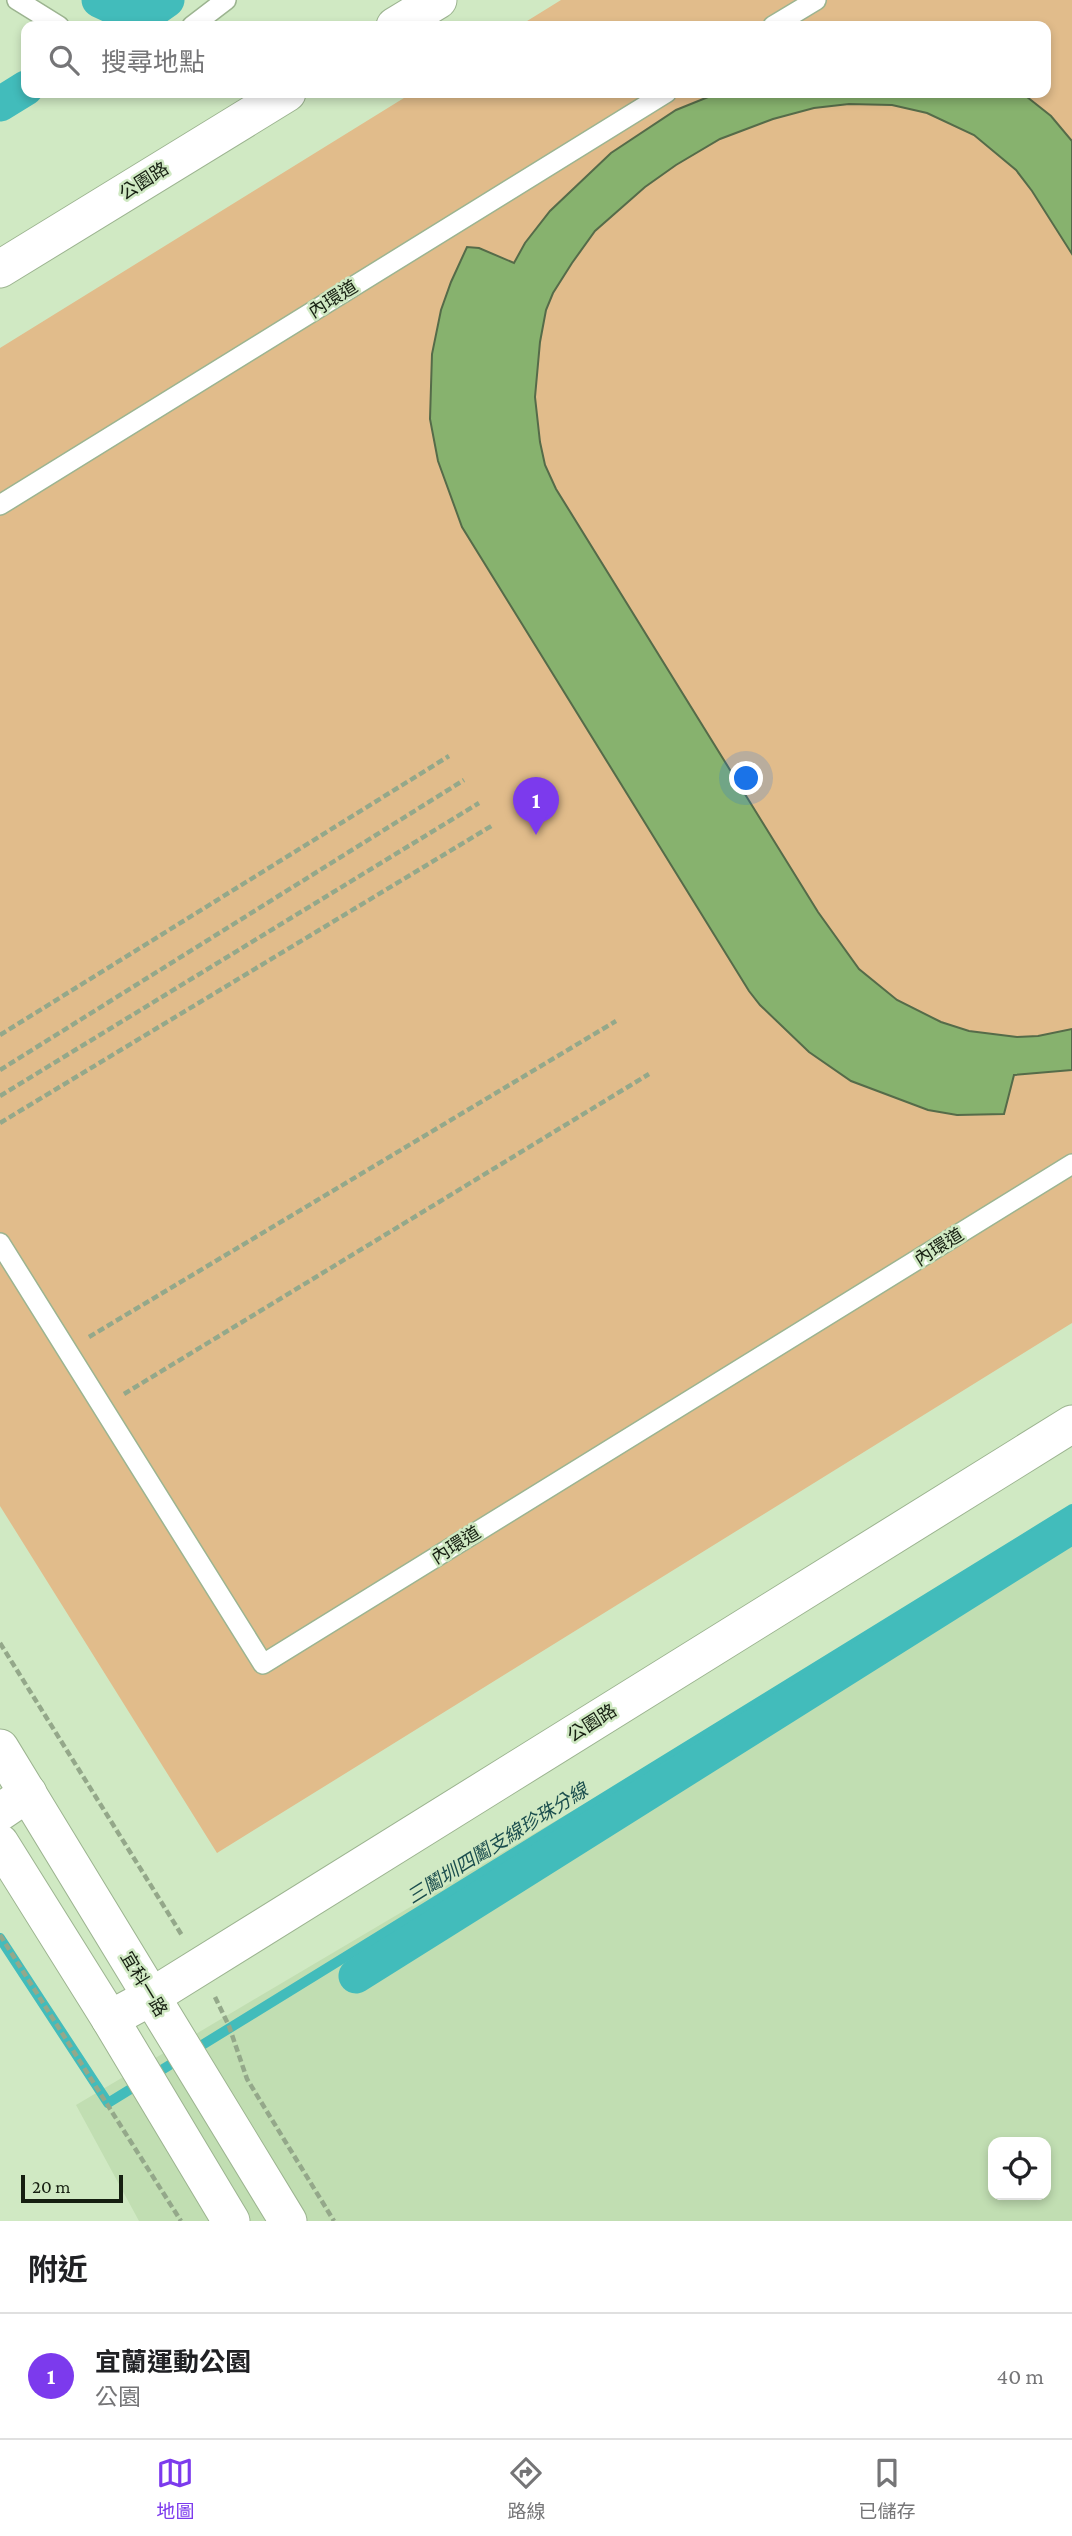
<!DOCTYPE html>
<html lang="zh-TW">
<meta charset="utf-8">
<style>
:root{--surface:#fff;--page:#f6f6f6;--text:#202124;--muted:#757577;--line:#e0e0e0;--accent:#7c3aed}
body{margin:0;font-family:"Crimson Pro","Noto Sans TC",serif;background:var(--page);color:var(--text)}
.controls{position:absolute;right:21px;bottom:21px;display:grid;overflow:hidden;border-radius:14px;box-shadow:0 4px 10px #0003}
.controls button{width:63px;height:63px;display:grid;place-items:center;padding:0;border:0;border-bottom:2px solid var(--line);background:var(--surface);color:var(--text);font:35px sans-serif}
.scale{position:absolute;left:21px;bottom:18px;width:102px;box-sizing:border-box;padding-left:7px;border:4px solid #161f11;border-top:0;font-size:19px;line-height:24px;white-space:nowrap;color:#161f11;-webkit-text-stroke:5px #d0e9c3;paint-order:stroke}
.you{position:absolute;left:747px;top:779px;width:24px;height:24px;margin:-18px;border:5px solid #fff;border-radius:50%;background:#1a73e8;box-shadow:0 0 0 10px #1a73e833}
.badge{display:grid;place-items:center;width:46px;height:46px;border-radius:50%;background:var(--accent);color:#fff;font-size:23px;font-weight:700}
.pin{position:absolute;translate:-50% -58px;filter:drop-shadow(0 2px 4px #0008)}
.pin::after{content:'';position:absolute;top:37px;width:24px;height:21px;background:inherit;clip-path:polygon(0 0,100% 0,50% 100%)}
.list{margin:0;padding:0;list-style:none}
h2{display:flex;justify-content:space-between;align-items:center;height:91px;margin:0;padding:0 28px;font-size:30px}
h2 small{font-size:23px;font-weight:400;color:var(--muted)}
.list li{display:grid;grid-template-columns:46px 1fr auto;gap:21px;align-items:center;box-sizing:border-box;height:126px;padding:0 28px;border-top:2px solid var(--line)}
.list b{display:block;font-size:26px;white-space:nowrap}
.list p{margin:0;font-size:23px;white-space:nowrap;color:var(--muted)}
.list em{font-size:23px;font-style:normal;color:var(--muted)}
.icon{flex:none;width:38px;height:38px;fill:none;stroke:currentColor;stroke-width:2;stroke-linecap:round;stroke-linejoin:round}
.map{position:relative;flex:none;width:1072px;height:2221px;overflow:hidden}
.search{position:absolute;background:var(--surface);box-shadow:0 4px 10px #0003;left:21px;right:21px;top:21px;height:77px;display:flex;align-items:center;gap:18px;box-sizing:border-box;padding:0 24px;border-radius:14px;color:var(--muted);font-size:26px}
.sheet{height:217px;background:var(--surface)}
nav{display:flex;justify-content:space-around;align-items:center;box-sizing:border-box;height:98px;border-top:2px solid var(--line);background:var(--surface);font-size:19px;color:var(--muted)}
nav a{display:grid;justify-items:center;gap:4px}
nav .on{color:var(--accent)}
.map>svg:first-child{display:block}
.built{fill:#c1deb2;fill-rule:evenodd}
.green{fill:#e1bc8b}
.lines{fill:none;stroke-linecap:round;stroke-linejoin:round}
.stream{stroke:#42bcbb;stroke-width:10}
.canal{stroke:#42bcbb;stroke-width:35}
.building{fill:#87b26e;stroke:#556b49;stroke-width:2}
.service-casing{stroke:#9cb490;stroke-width:22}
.minor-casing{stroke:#9cb490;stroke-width:39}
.path{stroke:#94a88a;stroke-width:4.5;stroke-dasharray:7 3.5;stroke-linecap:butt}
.service{stroke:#fff;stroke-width:19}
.minor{stroke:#fff;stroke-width:37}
.labels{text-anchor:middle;stroke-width:5;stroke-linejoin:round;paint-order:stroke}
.street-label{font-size:18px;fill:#161f11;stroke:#d0e9c3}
.water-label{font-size:19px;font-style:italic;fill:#1b4e4e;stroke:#d0e9c3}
</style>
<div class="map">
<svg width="1072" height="2221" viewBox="0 0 1072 2221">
<rect width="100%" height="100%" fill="#d0e9c3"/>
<!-- built -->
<path class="built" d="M1072,1515V2221H139L76,2105ZM993,2142H1046V2195H993Z"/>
<!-- green -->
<polygon class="green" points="561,0 1072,0 1072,1323 217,1853 0,1506 0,348 412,93 1046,93 1046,26 519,26"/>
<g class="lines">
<!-- stream -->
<polyline class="stream" points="0,1938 108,2103 1072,1509"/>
<!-- canal -->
<g class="canal">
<polyline points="99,0 140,19 167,0"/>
<polyline points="0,104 26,88"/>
<polyline points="356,1976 1072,1526"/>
</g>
</g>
<!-- building -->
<polygon class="building" points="718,93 1022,93 1051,116 1072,141 1072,254 1032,191 1016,170 974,135 927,113 892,105 849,104 814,108 773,119 720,139 676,165 645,187 595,231 572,263 553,293 546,310 540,342 535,397 540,442 545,465 556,489 818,912 859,969 897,1000 941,1022 969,1031 1017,1037 1038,1036 1072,1029 1072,1070 1014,1075 1004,1114 957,1115 928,1110 851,1081 809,1052 760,1005 749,991 462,527 438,461 430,419 432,354 441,310 451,282 467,247 479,248 514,263 525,243 550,211 611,153 676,110"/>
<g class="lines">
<defs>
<g id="service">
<polyline points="17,0 59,26"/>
<polyline points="192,26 226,0"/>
<polyline points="773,26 816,0"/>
<polyline points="0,505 666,93"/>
<polyline points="0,1243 263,1664 1072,1164"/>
</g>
<g id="minor">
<polyline points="395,26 438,0"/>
<polyline points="0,269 287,93"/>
<polyline points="0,1748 288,2221"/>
<polyline points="0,1812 28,1793"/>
<polyline points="0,1843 110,2019 231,2221"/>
<polyline points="110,2019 151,1997 1072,1424"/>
</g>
</defs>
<!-- service casing -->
<use href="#service" class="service-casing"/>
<!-- minor casing -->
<use href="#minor" class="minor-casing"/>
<!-- path -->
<g class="path">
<polyline points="0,1035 449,756"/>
<polyline points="0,1070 464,780"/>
<polyline points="0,1096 479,803"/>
<polyline points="0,1123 493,825"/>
<polyline points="89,1337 616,1021"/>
<polyline points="124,1394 649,1074"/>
<polyline points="0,1643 183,1937"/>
<polyline points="0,1935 181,2221"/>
<polyline points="215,1997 229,2026 247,2079 334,2221"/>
</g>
<!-- service -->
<use href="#service" class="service"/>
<!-- minor -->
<use href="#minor" class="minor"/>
</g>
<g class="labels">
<!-- street labels -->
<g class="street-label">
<text transform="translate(144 181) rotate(-32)" y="6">公園路</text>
<text transform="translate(333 299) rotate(-32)" y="6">內環道</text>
<text transform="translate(939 1247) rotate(-32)" y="6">內環道</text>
<text transform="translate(456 1545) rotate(-32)" y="6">內環道</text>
<text transform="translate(592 1723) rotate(-32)" y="6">公園路</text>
<text transform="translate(144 1984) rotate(59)" y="6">宜科一路</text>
</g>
<!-- water labels -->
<g class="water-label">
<text transform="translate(497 1843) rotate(-32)" y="7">三鬮圳四鬮支線珍珠分線</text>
</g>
</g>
</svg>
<div class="controls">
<button><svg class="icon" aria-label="locate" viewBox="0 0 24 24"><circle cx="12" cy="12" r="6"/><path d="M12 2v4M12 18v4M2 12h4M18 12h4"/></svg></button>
</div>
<div class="scale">20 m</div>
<div class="you"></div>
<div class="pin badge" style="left:536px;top:835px">1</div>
<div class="search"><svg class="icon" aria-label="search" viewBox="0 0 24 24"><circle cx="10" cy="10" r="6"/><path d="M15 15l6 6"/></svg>搜尋地點</div>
</div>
<section class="sheet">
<h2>附近<small></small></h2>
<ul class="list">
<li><span class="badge">1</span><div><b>宜蘭運動公園</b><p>公園</p></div><em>40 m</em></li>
</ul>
</section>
<nav>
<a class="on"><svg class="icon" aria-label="map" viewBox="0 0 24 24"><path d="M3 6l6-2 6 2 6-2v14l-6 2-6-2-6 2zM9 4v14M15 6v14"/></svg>地圖</a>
<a><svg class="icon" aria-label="directions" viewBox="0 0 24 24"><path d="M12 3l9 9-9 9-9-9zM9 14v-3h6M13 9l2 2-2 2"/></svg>路線</a>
<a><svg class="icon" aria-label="saved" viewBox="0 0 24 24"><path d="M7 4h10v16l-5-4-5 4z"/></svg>已儲存</a>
</nav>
